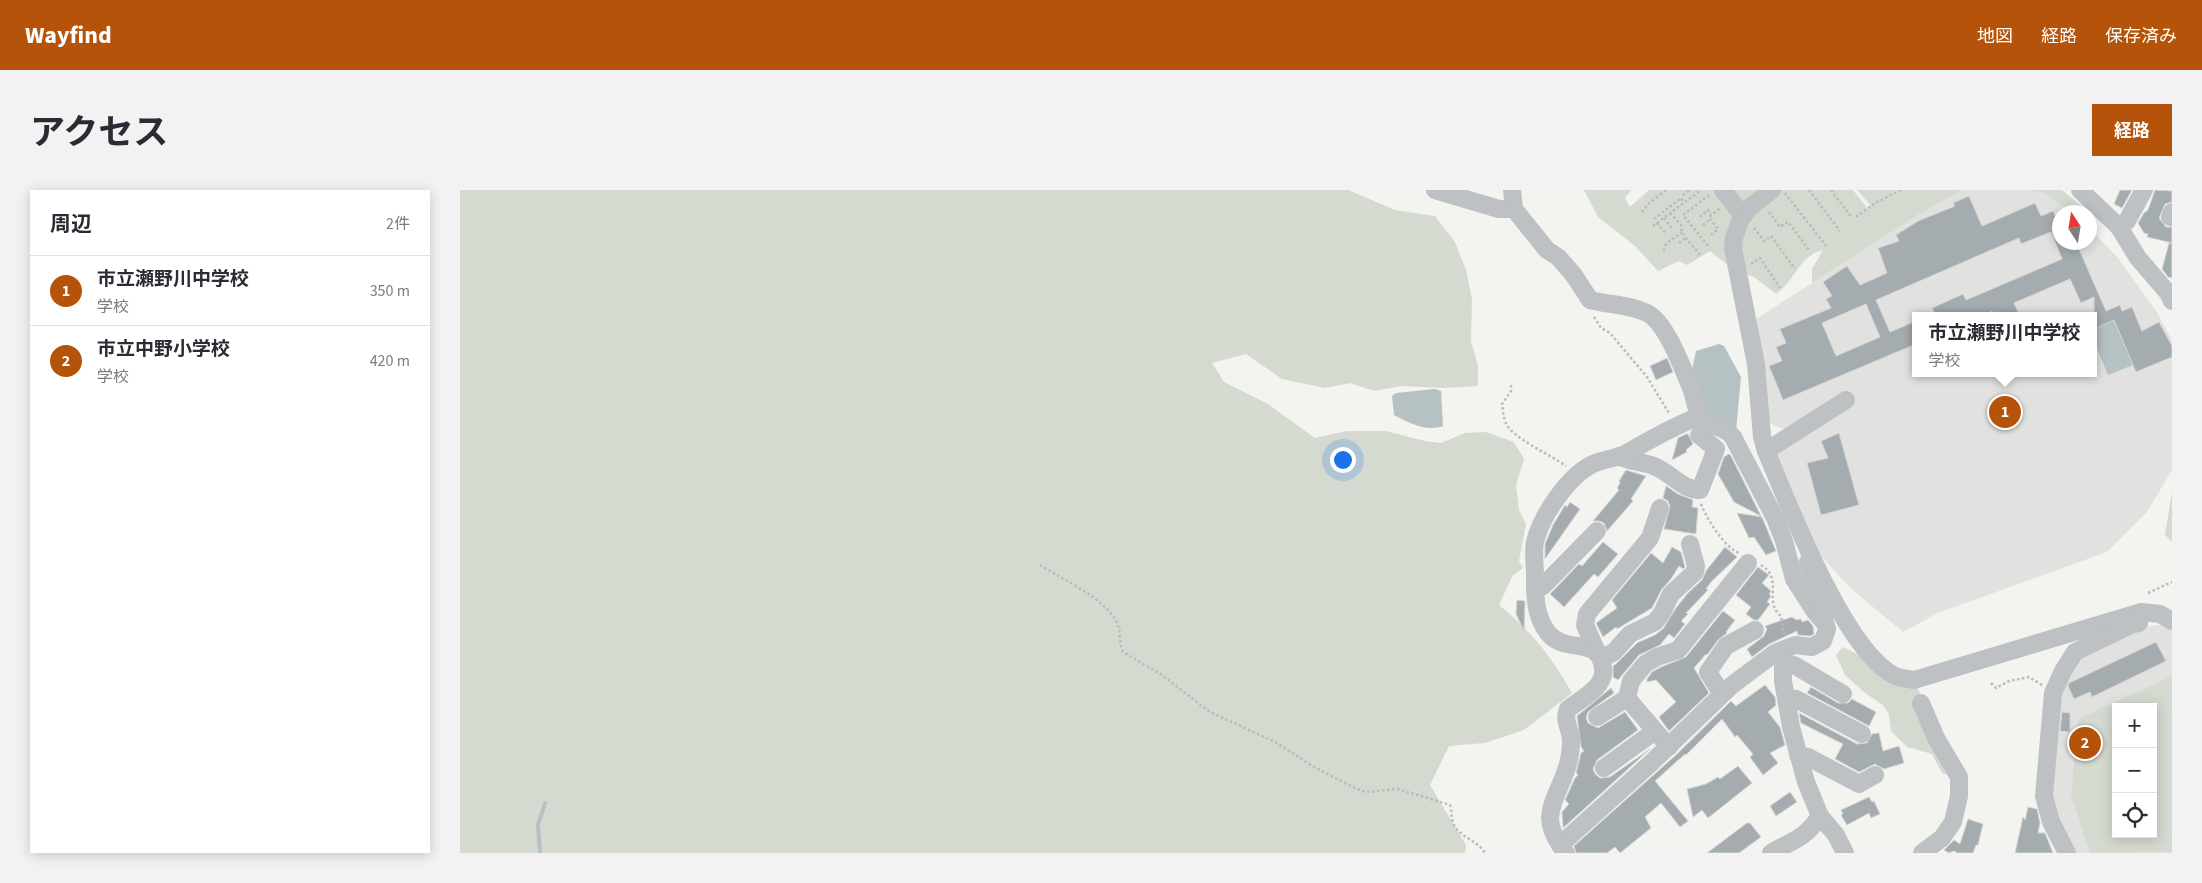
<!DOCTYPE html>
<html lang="ja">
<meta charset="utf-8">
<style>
:root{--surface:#fff;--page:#f2f2f3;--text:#2b2b33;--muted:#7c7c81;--line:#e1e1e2;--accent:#b45309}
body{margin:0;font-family:"Source Sans 3","Noto Sans JP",sans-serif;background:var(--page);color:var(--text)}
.controls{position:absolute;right:15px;bottom:15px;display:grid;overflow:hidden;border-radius:0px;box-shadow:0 2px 12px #0003}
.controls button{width:45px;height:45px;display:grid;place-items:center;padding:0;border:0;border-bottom:1px solid var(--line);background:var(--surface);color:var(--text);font:25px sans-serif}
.compass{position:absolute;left:1592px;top:15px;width:45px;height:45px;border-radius:50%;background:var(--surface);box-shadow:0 2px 12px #0003;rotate:348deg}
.you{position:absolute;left:882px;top:269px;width:18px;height:18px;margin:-12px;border:4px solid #fff;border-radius:50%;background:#1a73e8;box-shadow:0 0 0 8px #1a73e833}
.badge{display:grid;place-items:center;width:32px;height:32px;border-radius:50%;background:var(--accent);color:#fff;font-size:16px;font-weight:700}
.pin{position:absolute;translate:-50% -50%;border:2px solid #fff;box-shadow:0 1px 5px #0006}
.popup{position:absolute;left:1452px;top:122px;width:185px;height:65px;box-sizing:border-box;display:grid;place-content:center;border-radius:0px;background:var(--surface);filter:drop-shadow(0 1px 4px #0005);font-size:16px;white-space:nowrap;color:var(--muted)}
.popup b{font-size:19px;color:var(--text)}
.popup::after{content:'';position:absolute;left:50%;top:100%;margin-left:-10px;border:10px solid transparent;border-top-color:var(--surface)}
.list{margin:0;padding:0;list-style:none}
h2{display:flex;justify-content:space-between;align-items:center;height:65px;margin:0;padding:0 20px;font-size:21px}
h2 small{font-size:16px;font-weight:400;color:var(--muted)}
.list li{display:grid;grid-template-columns:32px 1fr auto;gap:15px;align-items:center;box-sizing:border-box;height:70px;padding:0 20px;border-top:1px solid var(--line)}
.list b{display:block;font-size:19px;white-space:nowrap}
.list p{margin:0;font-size:16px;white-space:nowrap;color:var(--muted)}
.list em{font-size:16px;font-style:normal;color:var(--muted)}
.icon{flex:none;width:28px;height:28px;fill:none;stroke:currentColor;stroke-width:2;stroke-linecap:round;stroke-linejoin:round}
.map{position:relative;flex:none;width:1712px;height:663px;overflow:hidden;border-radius:0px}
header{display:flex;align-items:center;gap:30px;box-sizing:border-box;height:70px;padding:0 25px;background:var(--accent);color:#fff}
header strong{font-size:24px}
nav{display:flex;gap:28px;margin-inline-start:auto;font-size:18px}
.intro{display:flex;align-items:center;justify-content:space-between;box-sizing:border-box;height:120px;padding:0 30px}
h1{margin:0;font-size:35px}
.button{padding:12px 22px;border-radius:0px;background:var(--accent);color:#fff;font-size:18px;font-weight:700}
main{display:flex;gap:30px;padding:0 30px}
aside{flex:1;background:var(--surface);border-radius:0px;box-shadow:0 2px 12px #0003}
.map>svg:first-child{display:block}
.built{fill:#e1e2e0;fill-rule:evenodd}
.green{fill:#d5dad1;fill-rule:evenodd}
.water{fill:#b6c1c4}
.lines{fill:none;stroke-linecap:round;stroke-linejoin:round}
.stream{stroke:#b6c1c4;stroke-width:4}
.building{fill:#a5acb0;stroke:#d5d5d3;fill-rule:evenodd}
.path{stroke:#b9bbbd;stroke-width:2.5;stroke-dasharray:2.5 2.5;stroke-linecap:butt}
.minor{stroke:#bdc1c4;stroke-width:18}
</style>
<header>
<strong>Wayfind</strong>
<nav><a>地図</a><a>経路</a><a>保存済み</a></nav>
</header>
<div class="intro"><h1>アクセス</h1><a class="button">経路</a></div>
<main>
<aside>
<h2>周辺<small>2件</small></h2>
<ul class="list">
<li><span class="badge">1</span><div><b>市立瀬野川中学校</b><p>学校</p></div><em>350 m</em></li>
<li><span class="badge">2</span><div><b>市立中野小学校</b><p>学校</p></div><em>420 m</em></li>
</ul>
</aside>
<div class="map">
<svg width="1712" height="663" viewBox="0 0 1712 663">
<rect width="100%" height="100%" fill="#f3f3f0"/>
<!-- built -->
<g class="built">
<path d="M1503,0H1568L1584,3L1611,22H1600V52H1630V39L1658,68L1695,119L1712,150V280L1687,322L1647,362L1478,423L1443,442L1389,397L1355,359L1317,267L1325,239L1303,231L1291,132L1463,22ZM1456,126H1634V183H1456Z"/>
<path d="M1708,434L1712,435V663H1613L1594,623L1589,604L1600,504L1619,465L1673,438ZM1656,517H1693V644H1656Z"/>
</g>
<!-- green -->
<g class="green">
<path d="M0,0H888L935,20L975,26L995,52L1006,80L1012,109L1011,151L1018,176V196L983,198L941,196L914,201L890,193L865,198L822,189L786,164L752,173L764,192L808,214L855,248L887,241H926L965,251L981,253L1005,243L1026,242L1054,252L1064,269L1056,295L1059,320L1066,334L1059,371L1063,378L1053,385L1039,415C1073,443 1090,465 1112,503L1064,540L1025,553L989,556L970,595L1006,655L1005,663H0Z"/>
<path d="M1124,0H1171L1165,8L1170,17L1189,0H1393L1408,19L1411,16L1397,0H1503L1463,22L1352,93V79L1363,60C1340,65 1334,92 1316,104L1294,87L1273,79L1250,61L1227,75L1219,71L1198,81L1175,56L1138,27Z"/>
<polygon points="1568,0 1602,0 1629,22 1611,22 1584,3"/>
<polygon points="1712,302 1712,352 1705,345"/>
<polygon points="1383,457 1455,493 1484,552 1491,586 1482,583 1472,564 1447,557 1431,541 1429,524 1423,515 1405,503 1385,485 1376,465"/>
<path d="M1712,486V662L1630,663L1611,605L1618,529ZM1656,517H1693V644H1656Z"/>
</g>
<!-- water -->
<g class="water">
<polygon points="1654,130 1673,175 1648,185 1634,151 1634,139"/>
<polygon points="1259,154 1264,156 1281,187 1276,241 1243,225 1232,180 1236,161"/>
<path d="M975,199L981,201L983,236C966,242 949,233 934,225L932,206L936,203Z"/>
</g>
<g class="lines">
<!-- stream -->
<polyline class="stream" points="80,663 78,635 85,613"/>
</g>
<!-- building -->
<g class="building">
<polygon points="1660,0 1672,0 1662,18 1654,14"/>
<polygon points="1695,0 1712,1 1712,12 1705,14 1699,28 1706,37 1712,37 1712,53 1687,47 1688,44 1684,43 1678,33 1684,23 1688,20"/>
<path d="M1509,6L1522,36L1575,13L1581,26L1593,21L1600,36V52H1616L1646,121L1660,115L1662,121L1672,117L1682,141L1699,132L1712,156V167L1676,182L1654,130L1634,139V107L1621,113L1610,89L1554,113L1560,126H1533L1532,121L1522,126H1476L1472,118L1503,104L1506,110L1602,69L1591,42L1561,54L1559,48L1416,110L1430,142L1456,131V154L1323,210L1309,176L1322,171L1316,157L1326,153L1320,139L1371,118L1366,109L1372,106L1363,92L1387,76L1400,95L1427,83L1418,58L1439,51L1436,45L1458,31L1495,16L1493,13ZM1406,114L1420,147L1376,166L1362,133Z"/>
<polygon points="1709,53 1712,53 1712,88 1708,87 1702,79"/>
<polygon points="1207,168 1213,182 1196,190 1190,176"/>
<polygon points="1379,243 1399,315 1361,325 1347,273 1368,268 1361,251"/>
<polygon points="1226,244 1228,244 1233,254 1226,260 1227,262 1212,270 1218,248"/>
<polygon points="1269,264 1271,266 1301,326 1274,312 1258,284 1264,267"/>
<polygon points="1166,280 1186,286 1171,309 1173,311 1147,341 1144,333 1139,331 1133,331 1159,300 1157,298 1160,293 1159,291"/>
<polygon points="1206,296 1218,304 1233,310 1232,317 1238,318 1236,344 1204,339 1210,316 1208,311 1203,308"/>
<polygon points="1110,312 1120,319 1085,369 1085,354 1093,335 1105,315 1107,317"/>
<polygon points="1277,323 1302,327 1316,361 1306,365 1294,347 1289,348"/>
<polygon points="1143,352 1158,364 1138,387 1134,384 1104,417 1090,404 1119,374 1122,376"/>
<polygon points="1212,357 1221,362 1225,377 1223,379 1219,376 1211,389 1202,399 1192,418 1157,439 1156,437 1143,447 1136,433 1157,418 1152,410 1191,363 1203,373"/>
<polygon points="1265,357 1277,367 1251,392 1246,399 1248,400 1226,423 1228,424 1221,431 1225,434 1214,448 1209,444 1200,455 1179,465 1158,490 1153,487 1153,476 1156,474 1177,453 1195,445 1203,439 1216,418 1228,403 1242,390 1246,381"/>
<polygon points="1298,377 1309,385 1302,393 1311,401 1309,404 1311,406 1307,412 1310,414 1298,430 1294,430 1286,424 1291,417 1276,405"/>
<polygon points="1057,410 1065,411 1064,441 1056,424"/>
<polygon points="1263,421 1275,430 1266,442 1267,443 1258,450 1247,465 1246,464 1234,478 1249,503 1209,541 1199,527 1216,512 1196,490 1187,492 1187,489 1192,482 1201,477 1226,467"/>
<polygon points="1332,427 1336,430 1341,429 1342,432 1348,430 1353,436 1354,444 1350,446 1338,445 1337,441 1309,454 1292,467 1287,459 1304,446 1307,439 1305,436"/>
<polygon points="1696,452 1706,471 1632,507 1630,502 1614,509 1608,496 1609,493"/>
<polygon points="1305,495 1315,507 1316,515 1308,522 1320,537 1325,555 1310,563 1318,573 1303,585 1290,567 1293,564 1277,545 1275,547 1262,529 1226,565 1225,564 1195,591 1228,631 1220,637 1201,613 1185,627 1191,638 1160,663 1155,657 1147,663 1116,663 1114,656 1216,565 1271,511 1276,516"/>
<polygon points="1351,497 1378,513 1388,513 1392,509 1416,522 1409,536 1347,503"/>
<polygon points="1151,498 1154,503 1128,522 1126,528 1128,533 1138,538 1165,522 1178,540 1137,570 1133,579 1135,584 1140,588 1150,587 1190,559 1103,638 1102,622 1109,614 1105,610 1115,588 1118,585 1116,583 1121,563 1124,561 1121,557 1117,526"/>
<polygon points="1602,522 1610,523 1610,542 1600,541"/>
<polygon points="1339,523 1397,554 1407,553 1412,544 1419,543 1423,561 1439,556 1444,573 1424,579 1415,574 1399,582 1375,569 1383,554 1341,533"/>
<polygon points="1278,576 1292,593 1248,628 1242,620 1233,627 1227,599 1246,594 1258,587 1260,589"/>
<polygon points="1330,602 1337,612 1316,626 1310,616"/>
<polygon points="1409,607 1412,612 1414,611 1420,624 1411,628 1409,623 1387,635 1381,625 1383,624 1381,620"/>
<polygon points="1568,617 1577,619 1580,633 1578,643 1585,643 1593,663 1555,663 1563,627 1565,630"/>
<polygon points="1508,629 1523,634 1518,655 1516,655 1513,663 1497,663 1494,661 1489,663 1484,660 1494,650 1500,654"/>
<polygon points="1287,633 1290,633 1301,647 1279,663 1247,663"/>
</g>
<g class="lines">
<!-- path -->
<g class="path">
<polyline points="1349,0 1380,41"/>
<polyline points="1371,0 1392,28"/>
<polyline points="1325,3 1366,56"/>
<polyline points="1223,5 1230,0"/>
<polyline points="1249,5 1223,25 1250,58"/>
<polyline points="1182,22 1188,14 1206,0"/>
<polyline points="1309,22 1320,37 1328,32 1349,60"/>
<polyline points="1210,23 1221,35 1222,42 1226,48 1240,65"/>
<polyline points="1240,27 1248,20 1251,25"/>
<polyline points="1396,27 1415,13 1441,0"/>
<polyline points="1204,28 1213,40"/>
<polyline points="1194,29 1221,8 1224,13"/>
<polyline points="1197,33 1206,44"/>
<polyline points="1243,35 1251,29"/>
<polyline points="1193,36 1241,0"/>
<polyline points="1294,38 1304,51 1311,46 1335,79"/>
<polyline points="1251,45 1258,39 1249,27 1260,18"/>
<polyline points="1219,53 1226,48"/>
<polyline points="1204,61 1206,54 1222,42"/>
<polyline points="1291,74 1300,68 1320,98"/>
<polyline points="1134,127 1141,138 1150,143 1187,187 1209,223"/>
<path d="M1051,195V201L1042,214C1043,220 1043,227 1046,233C1052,248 1091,265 1106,276"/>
<path d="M1241,314C1247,329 1264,357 1279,363"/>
<path d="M580,375C602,389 644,408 656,431C662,441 658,452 663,462L702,485L750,522L815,552L854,577L895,598L906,602L938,599L990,615C992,622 991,629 994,635C1002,649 1016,649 1025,663"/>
<path d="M1301,375C1324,388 1303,413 1321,426L1324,444"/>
<polyline points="1688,403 1712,392"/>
<polyline points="1531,493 1536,498 1549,491 1569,487 1582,495"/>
</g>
<!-- minor -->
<g class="minor">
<polyline points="975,0 1039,19 1054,19"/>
<path d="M1052,0L1054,19L1087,60L1098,67L1113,84L1130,110C1148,115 1169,114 1187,123C1206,132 1223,179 1231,198C1235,207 1235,220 1241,227C1250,238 1265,236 1273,247L1315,328L1324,351L1334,389L1356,423L1364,432"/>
<polyline points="1263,0 1283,26"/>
<path d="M1312,0L1289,18L1281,29L1274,48L1273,58L1296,174L1302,247L1306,261C1329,315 1384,461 1435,486C1441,488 1448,489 1454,490L1681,422L1700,424L1712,431"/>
<polyline points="1620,0 1659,37 1678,68 1708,103 1712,111"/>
<polyline points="1710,27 1712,22"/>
<polyline points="1659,37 1667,31 1684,0"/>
<polyline points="1306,261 1386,210"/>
<path d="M1159,266C1171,273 1184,271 1196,277C1212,284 1223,300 1240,300L1256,259L1239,245"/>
<polyline points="1075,399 1083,396 1137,341"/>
<polyline points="1323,460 1323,491 1331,537 1346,592 1360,626 1376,645 1385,663"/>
<polyline points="1137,462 1125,435 1127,424 1190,348 1200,318"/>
<polyline points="1141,469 1154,462 1170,444 1195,432 1202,423 1211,404 1235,382 1236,376 1230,354"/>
<polyline points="1324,473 1334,475 1383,504"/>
<polyline points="1262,504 1248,482 1266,456 1295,440"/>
<polyline points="1167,508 1171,491 1185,474 1197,467 1218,460 1288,373"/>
<polyline points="1326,508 1336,509 1402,544"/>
<polyline points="1461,513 1476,548 1499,587 1499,606 1493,632 1482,648 1462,663"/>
<polyline points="1137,527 1167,508 1209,557"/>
<polyline points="1338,565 1348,567 1399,594 1415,585"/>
<polyline points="1144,578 1195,541"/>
<polyline points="1100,655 1191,573 1272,495 1315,463 1335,455 1352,457 1363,451 1367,439 1348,372"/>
<path d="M1106,663C1098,653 1090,641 1090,628C1091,606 1108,587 1110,564C1111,559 1111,554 1111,549C1110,538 1103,530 1108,519C1121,509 1146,497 1143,478C1139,445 1106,465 1088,443C1075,426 1075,407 1075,386C1075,375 1073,362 1075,352C1081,326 1109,285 1133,274C1143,269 1155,269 1165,264C1190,250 1213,236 1240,226"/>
<path d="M1311,663C1333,650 1345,649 1360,626"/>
<polyline points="1607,663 1591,632 1584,606 1593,503 1603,481 1615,462 1673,434 1679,433"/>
</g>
</g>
</svg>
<div class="controls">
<button>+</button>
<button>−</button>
<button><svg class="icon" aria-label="locate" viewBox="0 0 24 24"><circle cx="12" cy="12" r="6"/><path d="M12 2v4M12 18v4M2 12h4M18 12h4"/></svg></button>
</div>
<svg class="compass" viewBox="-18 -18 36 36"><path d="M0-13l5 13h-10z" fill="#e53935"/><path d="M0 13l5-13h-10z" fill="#7c7c81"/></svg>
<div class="you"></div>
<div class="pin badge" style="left:1545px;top:222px">1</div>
<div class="popup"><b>市立瀬野川中学校</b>学校</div>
<div class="pin badge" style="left:1625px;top:553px">2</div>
</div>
</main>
